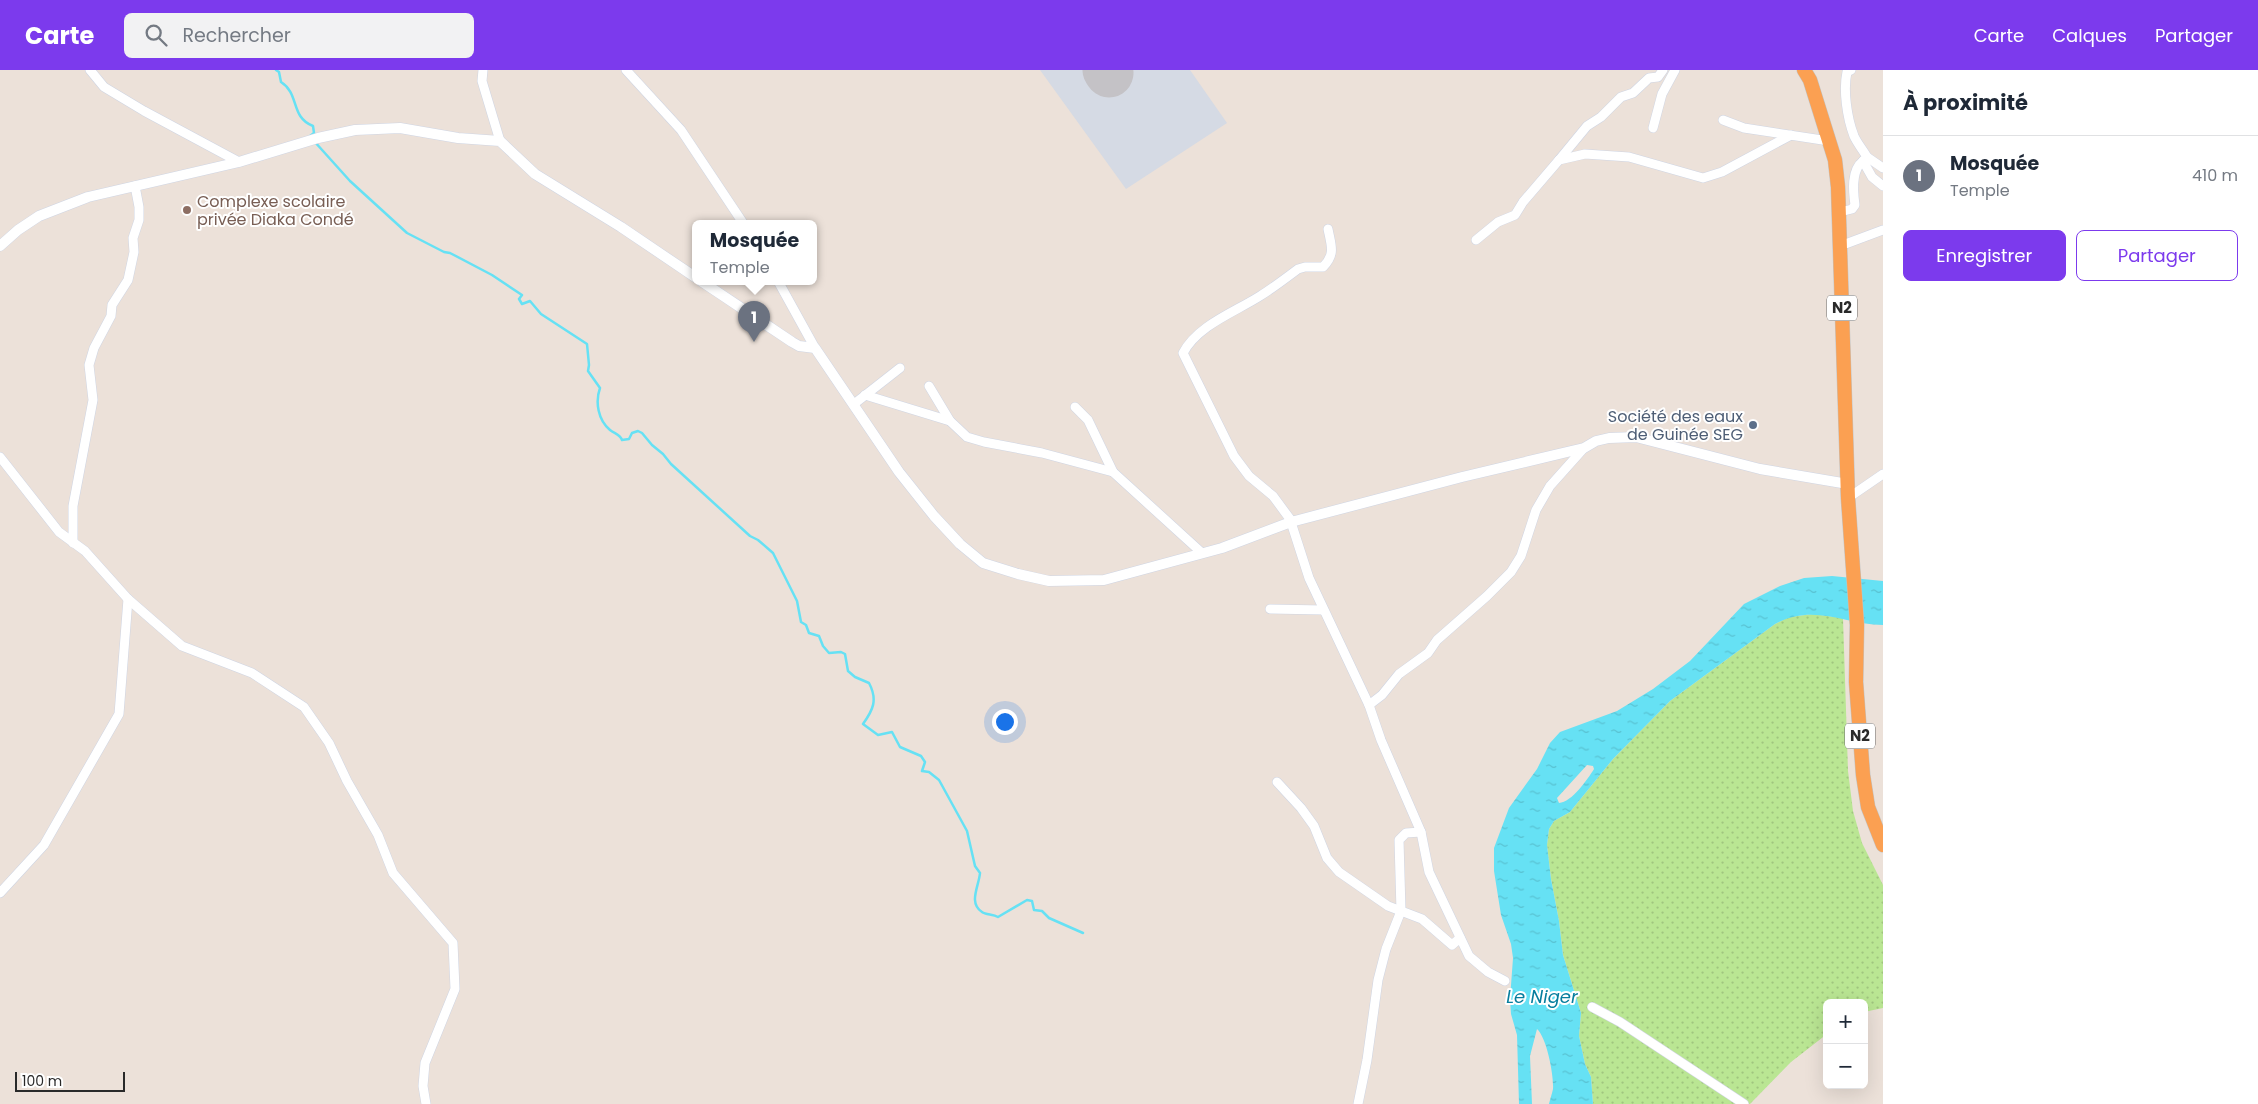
<!DOCTYPE html>
<html lang="fr">
<meta charset="utf-8">
<style>
:root{--surface:#fff;--page:#f2f2f3;--text:#1f2937;--muted:#747a83;--line:#e0e1e3;--accent:#7c3aed}
body{margin:0;font-family:Poppins,sans-serif;background:var(--page);color:var(--text)}
.controls{position:absolute;right:15px;bottom:15px;display:grid;overflow:hidden;border-radius:8px;box-shadow:0 5px 20px #0002}
.controls button{width:45px;height:45px;display:grid;place-items:center;padding:0;border:0;border-bottom:1px solid var(--line);background:var(--surface);color:var(--text);font:25px sans-serif}
.scale{position:absolute;left:15px;bottom:12px;width:110px;box-sizing:border-box;padding-left:5px;border:2px solid #292929;border-top:0;font-size:14px;line-height:18px;white-space:nowrap;color:#292929;-webkit-text-stroke:4px #fff;paint-order:stroke}
.you{position:absolute;left:1004px;top:651px;width:18px;height:18px;margin:-12px;border:4px solid #fff;border-radius:50%;background:#1a73e8;box-shadow:0 0 0 8px #1a73e833}
.badge{display:grid;place-items:center;width:32px;height:32px;border-radius:50%;background:var(--accent);color:#fff;font-size:16px;font-weight:700}
.pin{position:absolute;translate:-50% -41px;filter:drop-shadow(0 1px 2px #0008)}
.pin::after{content:'';position:absolute;top:26px;width:18px;height:15px;background:inherit;clip-path:polygon(0 0,100% 0,50% 100%)}
.popup{position:absolute;left:692px;top:150px;width:125px;height:65px;box-sizing:border-box;display:grid;place-content:center;border-radius:8px;background:var(--surface);filter:drop-shadow(0 1px 4px #0005);font-size:16px;white-space:nowrap;color:var(--muted)}
.popup b{font-size:19px;color:var(--text)}
.popup::after{content:'';position:absolute;left:50%;top:100%;margin-left:-10px;border:10px solid transparent;border-top-color:var(--surface)}
.list{margin:0;padding:0;list-style:none}
h2{display:flex;justify-content:space-between;align-items:center;height:65px;margin:0;padding:0 20px;font-size:21px}
h2 small{font-size:16px;font-weight:400;color:var(--muted)}
.list li{display:grid;grid-template-columns:32px 1fr auto;gap:15px;align-items:center;box-sizing:border-box;height:80px;padding:0 20px;border-top:1px solid var(--line)}
.list b{display:block;font-size:19px;white-space:nowrap}
.list p{margin:0;font-size:16px;white-space:nowrap;color:var(--muted)}
.list em{font-size:16px;font-style:normal;color:var(--muted)}
.actions{display:flex;gap:10px;padding:15px 20px}
.actions a{flex:1;padding:11px 0;border:1px solid var(--accent);border-radius:8px;text-align:center;font-size:18px;color:var(--accent)}
.actions .main{background:var(--accent);color:#fff}
.icon{flex:none;width:28px;height:28px;fill:none;stroke:currentColor;stroke-width:2;stroke-linecap:round;stroke-linejoin:round}
.map{position:relative;flex:none;width:1883px;height:1034px;overflow:hidden}
header{display:flex;align-items:center;gap:30px;box-sizing:border-box;height:70px;padding:0 25px;background:var(--accent);color:#fff}
header strong{font-size:24px}
nav{display:flex;gap:28px;margin-inline-start:auto;font-size:18px}
.search{width:350px;height:45px;background:var(--page);display:flex;align-items:center;gap:12px;box-sizing:border-box;padding:0 18px;border-radius:8px;color:var(--muted);font-size:19px}
main{display:flex}
aside{flex:1;background:var(--surface)}
.map>svg:first-child{display:block}
.airport{fill:#d5dae4}
.grass{fill:url(#grass-dots)}
.water{fill:url(#water-ripples);fill-rule:evenodd}
.lines{fill:none;stroke-linecap:round;stroke-linejoin:round}
.stream{stroke:#66e1f4;stroke-width:2.5}
.runway{stroke:#c4c2c6;stroke-width:49}
.minor-casing{stroke:#cfd5e3;stroke-width:10}
.tertiary-casing{stroke:#cfd5e3;stroke-width:11}
.trunk-casing{stroke:#c3c3c3;stroke-width:15}
.minor{stroke:#fff;stroke-width:9}
.tertiary{stroke:#fff;stroke-width:10}
.trunk{stroke:#fba052;stroke-width:14}
.education-dot{fill:#8d6e63;stroke:#fff;stroke-width:2}
.service-dot{fill:#5c6f8a;stroke:#fff;stroke-width:2}
.labels{text-anchor:middle;stroke-width:4;stroke-linejoin:round;paint-order:stroke}
.shield{fill:#fff;stroke:#696969;stroke-width:1}
.shield-label{font-size:15px;font-weight:bold;fill:#292929}
.education-label{font-size:16px;fill:#785e54;stroke:#fff;text-anchor:start}
.service-label{font-size:16px;fill:#4e5e75;stroke:#fff;text-anchor:end}
.water-label{font-size:18px;font-style:italic;fill:#077e9e;stroke:#fff}
</style>
<header>
<strong>Carte</strong>
<div class="search"><svg class="icon" aria-label="search" viewBox="0 0 24 24"><circle cx="10" cy="10" r="6"/><path d="M15 15l6 6"/></svg>Rechercher</div>
<nav><a>Carte</a><a>Calques</a><a>Partager</a></nav>
</header>
<main>
<div class="map">
<svg width="1883" height="1034" viewBox="0 0 1883 1034">
<defs>
<pattern id="grass-dots" width="8" height="8" patternUnits="userSpaceOnUse" patternTransform="scale(1.25)"><rect width="8" height="8" fill="#bae693"/><path d="M2 2h.1M6 6h.1" fill="none" stroke="#a0c57f" stroke-width="1.8" stroke-linecap="round"/></pattern>
<pattern id="water-ripples" width="26" height="14" patternUnits="userSpaceOnUse" patternTransform="scale(1.25)"><rect width="26" height="14" fill="#66e1f4"/><path d="M2 4q2-2 4 0t4 0M15 11q2-2 4 0t4 0" fill="none" stroke="#58c1d1"/></pattern>
</defs>
<rect width="100%" height="100%" fill="#ece1d9"/>
<!-- airport -->
<polygon class="airport" points="1040,0 1190,0 1227,53 1126,119"/>
<!-- grass -->
<polygon class="grass" points="1813,544 1843,548 1848,701 1853,741 1862,773 1883,815 1883,938 1864,942 1864,933 1827,933 1827,964 1791,992 1750,1034 1593,1034 1591,1007 1585,994 1579,966 1581,943 1563,885 1559,851 1551,809 1547,775 1549,759 1554,751 1570,742 1613,689 1670,631 1775,554 1789,547"/>
<!-- water -->
<path class="water" d="M1832,506L1883,511V555C1843,554 1814,533 1775,554L1670,631L1613,689L1570,742L1554,751L1549,759L1547,775L1551,809L1559,851L1563,885L1581,943L1579,966L1585,994L1591,1007L1593,1034H1549C1550,1029 1552,1024 1553,1019C1554,1006 1547,968 1537,959L1530,986L1532,1034H1519L1517,965L1511,944L1510,929L1513,888L1511,874L1501,845L1494,801V778L1509,738L1537,699L1550,673L1560,662L1617,641L1653,619L1690,591L1744,534L1780,516L1804,508ZM1587,695L1593,696L1594,699C1587,710 1572,732 1559,733L1557,728Z"/>
<g class="lines">
<!-- stream -->
<g class="stream">
<path d="M276,0L279,2L281,12C300,24 290,47 313,56L314,63L310,66L311,67"/>
<path d="M314,71L350,111L407,163L444,182L450,183L492,205L522,225L519,229L522,234L530,231L541,244L587,274L589,295L588,301L600,318C595,332 598,350 610,360C615,364 620,364 622,370L629,369L632,363L638,361L642,363L652,375L663,384L671,394L750,466L758,470L773,483L797,531L801,552L806,555L809,563L819,566L823,576L829,583L841,582L845,584L848,601L855,607L869,613C878,630 873,640 863,654L878,665L892,662L900,677L921,686L925,692L922,701L929,702L939,710L967,761L975,796L980,803C979,816 968,833 982,842C986,845 993,844 998,847L1027,830L1032,831L1034,840L1042,841L1049,848L1083,863"/>
</g>
<!-- runway -->
<polyline class="runway" points="1107,0 1109,3"/>
<defs>
<g id="minor">
<polyline points="90,0 104,17 144,41 239,92"/>
<polyline points="483,0 482,11 500,71"/>
<polyline points="626,0 681,60 743,153"/>
<path d="M1851,0L1847,2C1843,20 1847,48 1854,66C1857,73 1863,80 1867,87L1863,91L1872,107L1883,116"/>
<polyline points="1723,50 1744,58 1829,71"/>
<polyline points="1653,58 1662,24 1675,0"/>
<polyline points="1867,87 1883,98"/>
<polyline points="1559,90 1587,56 1601,47 1621,27 1633,23 1649,8 1658,7 1663,0"/>
<path d="M1840,142L1852,139L1855,135C1853,121 1851,100 1863,91"/>
<path d="M1328,159C1331,175 1336,184 1323,197H1305L1298,199C1286,208 1273,218 1260,226C1235,242 1198,255 1183,283L1234,386L1249,406L1273,426L1290,449L1309,508L1369,635L1381,670L1421,762L1406,763L1399,770L1401,841L1386,879L1378,910L1367,990L1358,1034"/>
<polyline points="1476,170 1498,152 1515,145 1523,132 1559,90 1585,84 1629,87 1703,108 1722,102 1791,65"/>
<polyline points="1840,176 1883,160"/>
<polyline points="778,211 815,278"/>
<polyline points="929,316 950,351 967,367 984,372 1042,383 1113,402 1202,483"/>
<polyline points="865,325 950,351"/>
<polyline points="854,334 900,298"/>
<polyline points="1075,337 1088,350 1113,402"/>
<polyline points="0,387 59,462 85,481 128,529 182,576 252,603 304,637 329,673 347,711 378,765 393,803 453,873 455,919 425,993 423,1016 426,1034"/>
<polyline points="1848,428 1883,404"/>
<polyline points="73,473 73,436 93,330 89,295 94,278 111,246 112,235 128,210 134,182 133,168 139,150 139,137 135,116"/>
<polyline points="1270,539 1323,540"/>
<polyline points="1369,635 1382,625 1399,604 1428,583 1437,570 1487,526 1511,502 1521,486 1536,440 1550,416 1584,378"/>
<polyline points="1277,712 1301,738 1314,756 1327,788 1339,802 1388,836 1422,849 1452,875 1460,868"/>
<polyline points="1421,762 1429,802 1469,886 1488,902 1505,911"/>
<polyline points="0,823 44,775 119,644 128,529"/>
<polyline points="1592,937 1620,952 1744,1034"/>
</g>
<g id="tertiary">
<polyline points="0,176 18,160 39,146 88,127 239,92 318,68 355,60 400,58 458,68 500,71 535,104 621,157 695,207"/>
<polyline points="701,211 792,272 799,276 815,278 899,402 934,446 960,474 983,493 1018,504 1049,511 1104,510 1222,478 1291,452 1462,407 1584,378 1596,371 1609,368 1636,367 1760,399 1848,414"/>
</g>
<polyline id="trunk" points="1804,0 1810,10 1835,90 1838,117 1848,428 1857,555 1856,612 1863,705 1868,737 1883,775"/>
</defs>
<!-- minor casing -->
<use href="#minor" class="minor-casing"/>
<!-- tertiary casing -->
<use href="#tertiary" class="tertiary-casing"/>
<!-- trunk casing -->
<use href="#trunk" class="trunk-casing"/>
<!-- minor -->
<use href="#minor" class="minor"/>
<!-- tertiary -->
<use href="#tertiary" class="tertiary"/>
<!-- trunk -->
<use href="#trunk" class="trunk"/>
</g>
<!-- markers -->
<circle class="education-dot" cx="187" cy="140" r="5"/>
<circle class="service-dot" cx="1753" cy="355" r="5"/>
<g class="labels">
<!-- shield labels -->
<g class="shield">
<rect x="1827" y="225.5" width="30" height="25" rx="4"/>
<rect x="1845" y="653.5" width="30" height="25" rx="4"/>
</g>
<g class="shield-label">
<text x="1842" y="243">N2</text>
<text x="1860" y="671">N2</text>
</g>
<!-- education labels -->
<g class="education-label">
<text x="197" y="137">Complexe scolaire<tspan x="197" dy="18">privée Diaka Condé</tspan></text>
</g>
<!-- service labels -->
<g class="service-label">
<text x="1743" y="352">Société des eaux<tspan x="1743" dy="18">de Guinée SEG</tspan></text>
</g>
<!-- water labels -->
<g class="water-label">
<text x="1542" y="933">Le Niger</text>
</g>
</g>
</svg>
<div class="controls">
<button>+</button>
<button>−</button>
</div>
<div class="scale">100 m</div>
<div class="you"></div>
<div class="pin badge" style="left:754px;top:272px;background:#6b7280">1</div>
<div class="popup"><b>Mosquée</b>Temple</div>
</div>
<aside>
<h2>À proximité<small></small></h2>
<ul class="list">
<li><span class="badge" style="background:#6b7280">1</span><div><b>Mosquée</b><p>Temple</p></div><em>410 m</em></li>
</ul>
<div class="actions"><a class="main">Enregistrer</a><a>Partager</a></div>
</aside>
</main>
